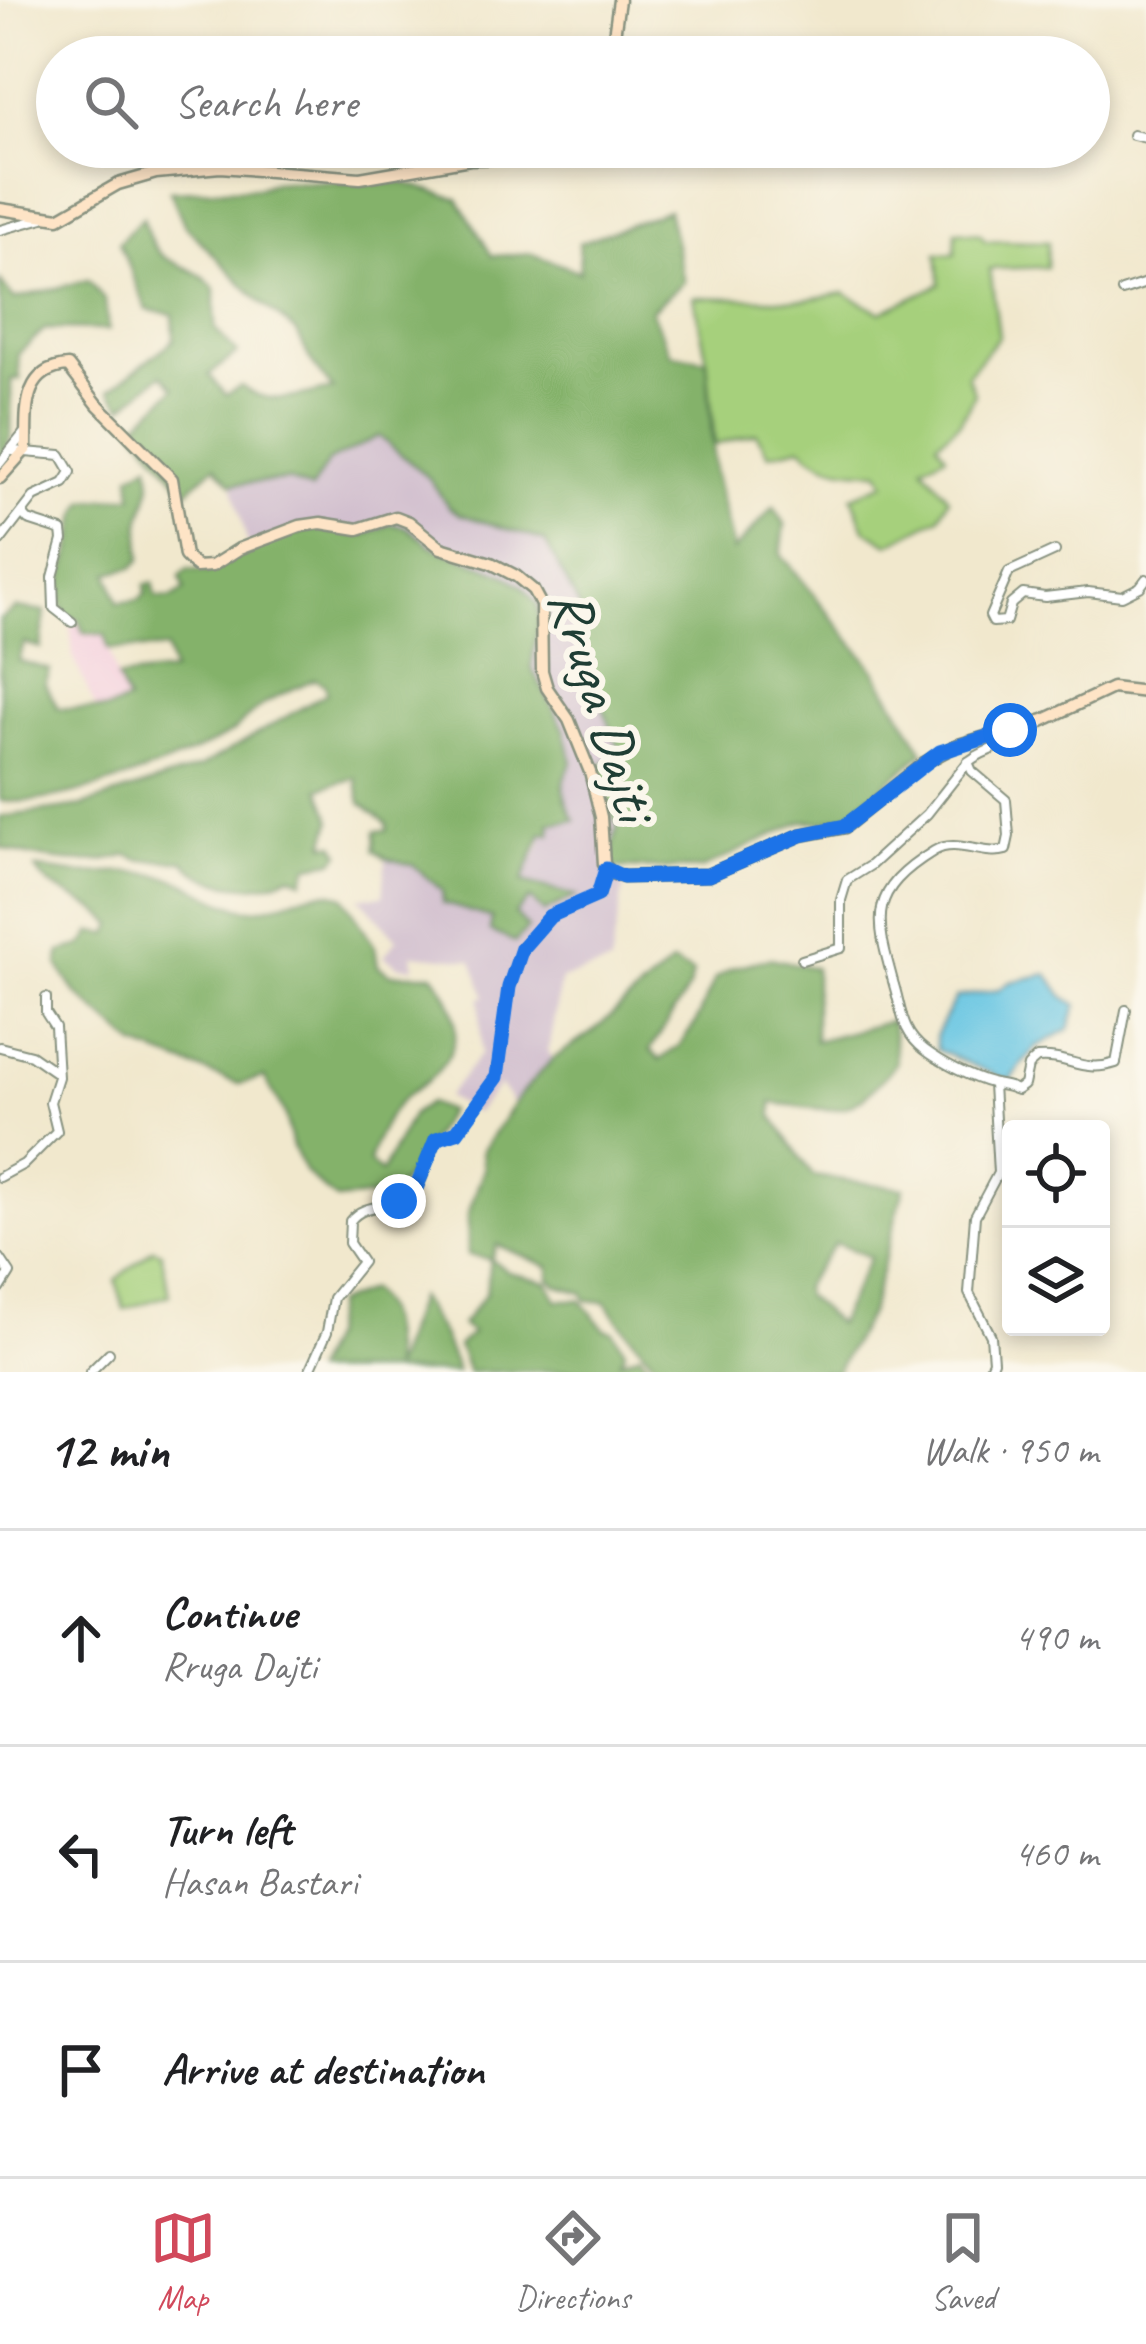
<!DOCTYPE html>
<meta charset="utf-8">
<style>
:root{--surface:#fff;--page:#f6f6f6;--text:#202124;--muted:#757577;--line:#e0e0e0;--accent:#d1495b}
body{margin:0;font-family:Caveat,sans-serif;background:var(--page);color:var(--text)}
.controls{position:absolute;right:36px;bottom:36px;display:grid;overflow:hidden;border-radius:12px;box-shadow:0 6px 18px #0003}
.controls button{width:108px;height:108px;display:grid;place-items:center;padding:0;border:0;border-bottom:3px solid var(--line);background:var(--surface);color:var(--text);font:60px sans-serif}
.stop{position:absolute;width:36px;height:36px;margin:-27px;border:9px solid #1a73e8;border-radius:50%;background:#fff}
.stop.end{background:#1a73e8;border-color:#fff;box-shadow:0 3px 12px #0008}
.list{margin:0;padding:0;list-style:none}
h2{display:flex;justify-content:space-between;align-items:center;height:156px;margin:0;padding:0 48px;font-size:51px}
h2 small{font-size:39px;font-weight:400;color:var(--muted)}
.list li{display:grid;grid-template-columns:78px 1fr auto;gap:36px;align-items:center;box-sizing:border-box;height:216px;padding:0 48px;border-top:3px solid var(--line)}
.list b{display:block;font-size:45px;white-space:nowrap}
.list p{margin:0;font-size:39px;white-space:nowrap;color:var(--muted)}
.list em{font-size:39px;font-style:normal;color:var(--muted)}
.icon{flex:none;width:66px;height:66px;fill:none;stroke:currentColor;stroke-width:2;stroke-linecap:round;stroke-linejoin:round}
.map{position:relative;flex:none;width:1146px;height:1372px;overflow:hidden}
.search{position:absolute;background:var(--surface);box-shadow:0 6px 18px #0003;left:36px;right:36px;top:36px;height:132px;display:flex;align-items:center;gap:30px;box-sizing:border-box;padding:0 42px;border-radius:66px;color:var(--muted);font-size:45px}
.sheet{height:804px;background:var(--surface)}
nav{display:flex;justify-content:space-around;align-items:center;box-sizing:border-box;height:168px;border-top:3px solid var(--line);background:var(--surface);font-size:33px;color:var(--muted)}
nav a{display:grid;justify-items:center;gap:6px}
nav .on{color:var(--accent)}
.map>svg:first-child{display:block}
.built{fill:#f4cfdd}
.industrial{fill:#d0bdcd}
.green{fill:#a6d07b;stroke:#628658;stroke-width:3}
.forest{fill:#84b26b;stroke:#527850;stroke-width:3;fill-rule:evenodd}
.water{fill:#64c4e2;stroke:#42808b;stroke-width:3}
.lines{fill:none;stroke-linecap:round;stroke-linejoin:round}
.street-casing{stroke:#889280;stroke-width:12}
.secondary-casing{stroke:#889280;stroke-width:15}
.street{stroke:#fff;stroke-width:8}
.secondary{stroke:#fee4c6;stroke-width:10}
.route{stroke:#1a73e8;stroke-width:15}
.labels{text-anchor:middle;stroke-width:12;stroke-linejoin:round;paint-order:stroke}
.street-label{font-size:60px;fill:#1f3d34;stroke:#fbf7ec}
</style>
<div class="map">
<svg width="1146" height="1372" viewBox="0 0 1146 1372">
<rect width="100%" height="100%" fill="#fbf7ec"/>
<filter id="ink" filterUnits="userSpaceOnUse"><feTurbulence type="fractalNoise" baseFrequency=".00833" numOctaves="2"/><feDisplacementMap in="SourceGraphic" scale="24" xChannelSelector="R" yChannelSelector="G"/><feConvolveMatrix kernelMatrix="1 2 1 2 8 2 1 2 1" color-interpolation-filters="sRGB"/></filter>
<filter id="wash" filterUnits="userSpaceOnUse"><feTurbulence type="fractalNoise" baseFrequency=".004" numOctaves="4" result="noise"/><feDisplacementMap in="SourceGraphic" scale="48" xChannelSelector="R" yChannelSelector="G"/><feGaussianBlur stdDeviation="2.7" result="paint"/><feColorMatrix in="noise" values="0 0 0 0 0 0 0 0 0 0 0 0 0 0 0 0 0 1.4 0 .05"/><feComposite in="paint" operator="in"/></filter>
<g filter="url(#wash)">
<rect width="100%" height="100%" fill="#f1e8cd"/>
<!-- built -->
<polygon class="built" points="79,621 84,632 105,634 117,678 129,702 97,711 73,657 70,624"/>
<!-- industrial -->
<polygon class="industrial" points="379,436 429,478 449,507 459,514 545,541 579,606 587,667 621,753 606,805 618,827 609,849 613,868 624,885 610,965 561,979 548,1051 553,1059 513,1104 500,1085 475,1113 447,1097 481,1053 480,998 485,996 472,960 413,954 414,967 399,966 384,956 397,939 359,897 383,896 386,858 413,864 442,890 443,903 493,918 515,914 543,889 522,883 541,843 542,833 549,822 574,819 564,802 564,729 531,667 539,621 381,527 366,534 346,534 312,529 249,549 232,484 288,480"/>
<!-- green -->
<g class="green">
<path d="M956,231L980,234L985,241L1048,242L1047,267L990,269L999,336L967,375L975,394L960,422L937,442L946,455L923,466L949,498L940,517L889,544L865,529L852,496L885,483L879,471C847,471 825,470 801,447L769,454L756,433L715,445L707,360L694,297L804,300L844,293L881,312L940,284L937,254H955Z"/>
<polygon points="153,1249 161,1252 170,1295 124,1309 116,1280"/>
</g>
<!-- forest -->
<g class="forest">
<path d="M273,182H402L458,199L492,256L532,254L580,272L579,243L668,210L684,282L651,310L671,354L707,360L714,472L733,551L774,507L785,524L781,554L874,669L924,752L848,815L823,822L803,821L701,869L613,868L608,862L618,827L606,805L596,767L621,753L587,667L579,606L545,541L459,514L449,507L429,478L379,436L328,462L311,490L288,480L232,484L215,466L186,492L134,427L175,388L162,374L123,407L110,390L174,340L173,314L147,310L119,242L143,217C156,277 185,253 215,289V329L237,353L209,375L226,395L241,386C270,408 299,396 333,389L310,360L297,332L261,303L184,224L170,191L258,188Z"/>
<polygon points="88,280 105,301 108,330 45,329 18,354 20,379 11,379 11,434 0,471 0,281 14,299"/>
<path d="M149,464L151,484L140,523L141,559L133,567L109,573L118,603L139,600L146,594L145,585L153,583L156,597L171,598L185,590L180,576L188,569L210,572L261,542L281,536L312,529L366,534L391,524L406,527L433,547L502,573L522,586L537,604L539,620L531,667L564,729L572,762C559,783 563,800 575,820L550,823L551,834L542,833L522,882L576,896L544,912L530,899L515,914L528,928L515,942L490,931L492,918L443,903L442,890L413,865L386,858L375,850L376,831L387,830V823L361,803L356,778L320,788L332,821L325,844H335L341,853L333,861L309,865L303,880L290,875C259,894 207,887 184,861L140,860L128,855C90,868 38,860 0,847V817L83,806L199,768L327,693L325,685L315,679C292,689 269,698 250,715C243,721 238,729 230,733C179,764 59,807 0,801V619L16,608L45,612L41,648L24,643L19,661L50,670L45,684L58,708L106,710L128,702L117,678L172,672L166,649H108L105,635L83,632L78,619L67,617C53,596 65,570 72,549C77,530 73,516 86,501L133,496L131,475Z"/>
<path d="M36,869C52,869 67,874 82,874C119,873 138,869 175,879C200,887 227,910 254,909C284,907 315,882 344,897L375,947L378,966L390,974H433C459,1006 466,1042 435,1074C426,1084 414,1089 405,1097C387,1114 374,1139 369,1163L381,1173L412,1114L429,1103L448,1111C438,1126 405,1184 394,1190C377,1198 354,1198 336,1200L305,1172L291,1143L285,1114L264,1077L239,1084L136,1046L75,992L58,965L61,952L84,945L92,932L109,934L114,925C90,899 49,893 36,869Z"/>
<path d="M770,958L815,968V1041L892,1021L896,1063C846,1123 841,1110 772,1103V1116L813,1176L904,1188L870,1312L836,1372H787L762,1366L760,1372H662C643,1347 622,1329 606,1302L586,1300L583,1293L558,1286L550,1279V1267L497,1245L491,1259L508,1272L547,1282L557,1300H580L605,1329L613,1331L625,1350L620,1361L640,1353L651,1369L468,1372L458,1346L472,1333L461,1325L486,1293L490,1259L468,1255V1214L484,1169L482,1151L520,1095L553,1059L594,1031L672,963L693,973L689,988L650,1050L660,1060L679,1046L695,1024L715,979L732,968ZM835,1243L870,1257L837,1324L805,1296L803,1287Z"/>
<path d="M369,1290C392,1312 390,1340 392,1370L418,1297L442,1335L457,1372H312L329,1337L335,1304Z"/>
</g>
<!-- water -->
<polygon class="water" points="1048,974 1063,996 1077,1005 1069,1029 1035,1048 1009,1081 937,1050 935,1036 956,997 999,990 1010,982"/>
</g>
<g filter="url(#ink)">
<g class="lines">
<defs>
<g id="street">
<polyline points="448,57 498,57"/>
<polyline points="1133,135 1146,138"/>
<polyline points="0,230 47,217"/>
<polyline points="1122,291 1146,283"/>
<polyline points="0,463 25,432"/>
<polyline points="22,513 28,520 62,531 63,540 53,577 54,608 72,622"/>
<polyline points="0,541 34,497 64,483 71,472 61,455 13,451"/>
<polyline points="1055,551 1009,572 990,616 993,622 1006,621 1011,604 1023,594 1045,597 1088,592 1122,596 1140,587 1146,579"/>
<path d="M1043,721C1022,746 992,743 968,762L972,771L1006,800L1009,836L1006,850C983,857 956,837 934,851C866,893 876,919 894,985C902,1011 901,1032 925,1050C941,1062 971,1078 991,1083C1001,1086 1007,1085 1017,1090L1024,1085L1028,1066L1037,1058C1069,1055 1081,1074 1116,1063L1126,1010"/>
<polyline points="802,960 841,948 841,900 847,880 871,865 927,814 968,762"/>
<polyline points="0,1047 31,1055 57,1073"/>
<polyline points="0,1177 24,1164 57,1131 50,1102 58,1077 55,1027 46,1013 46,998"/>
<polyline points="0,1258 10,1273 0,1289"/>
<polyline points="90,1372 109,1353"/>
<path d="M309,1372L327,1332L333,1298L362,1262L349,1243L350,1221C366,1200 394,1211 412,1194C424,1181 428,1155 436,1139L457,1132L497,1077L509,987L522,948L550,916L599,895L606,869"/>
<polyline points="988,1372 993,1361 991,1336 969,1293 975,1216 998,1173 993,1084"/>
</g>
<g id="secondary">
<polyline points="611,57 619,0"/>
<polyline points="0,209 59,218 118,184 156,173 220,167 360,178 470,159 565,157 580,147"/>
<path d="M0,478L26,449C27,416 20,369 68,366L98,405L172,479L185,556L196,567L212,566L239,549L300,526L321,523L358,529L396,517L409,522L441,548L491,563L516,576L533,590L541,605L542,671L547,688L569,720L590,772L601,817L604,864L611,873L623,877L708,875L801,835L845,827L924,763L955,746L1044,720L1112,688L1146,692"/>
</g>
</defs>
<!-- street casing -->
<use href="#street" class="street-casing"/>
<!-- secondary casing -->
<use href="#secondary" class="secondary-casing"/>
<!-- street -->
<use href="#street" class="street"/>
<!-- secondary -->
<use href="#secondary" class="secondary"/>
</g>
</g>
<g class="lines" filter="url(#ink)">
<!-- route -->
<polyline class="route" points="399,1201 415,1191 436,1139 457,1132 497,1077 509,987 522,948 550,916 598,895 606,869 623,877 708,875 801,835 845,826 940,752 1010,730"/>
</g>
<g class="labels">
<!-- street labels -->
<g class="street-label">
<text transform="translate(604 704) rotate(73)" y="21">Rruga Dajti</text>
</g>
</g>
</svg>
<div class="controls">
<button><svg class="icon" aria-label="locate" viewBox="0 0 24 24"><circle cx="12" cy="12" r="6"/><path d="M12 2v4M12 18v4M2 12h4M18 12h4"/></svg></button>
<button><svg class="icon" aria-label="layers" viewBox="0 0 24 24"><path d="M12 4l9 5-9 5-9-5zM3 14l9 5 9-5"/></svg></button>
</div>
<div class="stop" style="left:1010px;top:730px"></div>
<div class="stop end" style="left:399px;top:1201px"></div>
<div class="search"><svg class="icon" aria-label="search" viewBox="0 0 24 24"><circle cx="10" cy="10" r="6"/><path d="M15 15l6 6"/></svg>Search here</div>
</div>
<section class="sheet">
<h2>12 min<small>Walk · 950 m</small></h2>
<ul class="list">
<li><svg class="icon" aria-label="ahead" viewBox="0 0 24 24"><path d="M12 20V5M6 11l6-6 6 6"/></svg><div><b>Continue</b><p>Rruga Dajti</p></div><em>490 m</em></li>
<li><svg class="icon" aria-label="left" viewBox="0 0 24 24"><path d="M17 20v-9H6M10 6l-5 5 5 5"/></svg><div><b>Turn left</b><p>Hasan Bastari</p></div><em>460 m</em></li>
<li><svg class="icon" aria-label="arrive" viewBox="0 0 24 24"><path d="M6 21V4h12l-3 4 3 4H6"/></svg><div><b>Arrive at destination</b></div></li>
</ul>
</section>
<nav>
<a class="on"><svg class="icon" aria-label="map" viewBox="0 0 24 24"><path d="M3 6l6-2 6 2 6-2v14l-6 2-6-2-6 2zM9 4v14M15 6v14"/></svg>Map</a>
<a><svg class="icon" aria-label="directions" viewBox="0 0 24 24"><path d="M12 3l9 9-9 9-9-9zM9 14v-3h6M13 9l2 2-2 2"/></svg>Directions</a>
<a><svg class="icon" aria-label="saved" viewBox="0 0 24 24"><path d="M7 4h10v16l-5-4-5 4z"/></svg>Saved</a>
</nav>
